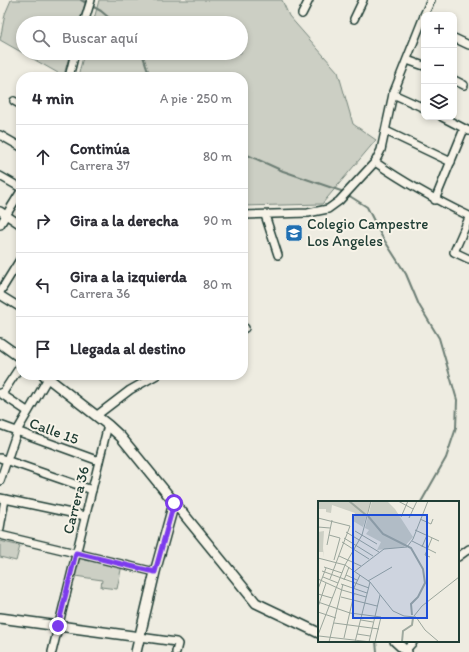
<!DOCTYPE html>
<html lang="es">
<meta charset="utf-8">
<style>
:root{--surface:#fff;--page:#f2f2f3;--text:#2b2b33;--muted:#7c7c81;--line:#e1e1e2}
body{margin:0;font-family:Itim,sans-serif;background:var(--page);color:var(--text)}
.controls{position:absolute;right:12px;top:12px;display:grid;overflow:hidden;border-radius:8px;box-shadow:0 2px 6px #0003}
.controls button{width:36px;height:36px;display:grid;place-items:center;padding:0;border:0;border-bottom:1px solid var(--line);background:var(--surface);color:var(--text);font:20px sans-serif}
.stop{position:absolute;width:12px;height:12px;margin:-9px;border:3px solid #7c3aed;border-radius:50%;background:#fff}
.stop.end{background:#7c3aed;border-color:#fff;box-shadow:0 1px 4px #0008}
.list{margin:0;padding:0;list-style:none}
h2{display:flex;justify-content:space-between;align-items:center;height:52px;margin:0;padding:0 16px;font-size:17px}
h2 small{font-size:13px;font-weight:400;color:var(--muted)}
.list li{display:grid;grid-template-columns:26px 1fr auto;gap:12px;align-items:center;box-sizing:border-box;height:64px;padding:0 16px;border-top:1px solid var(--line)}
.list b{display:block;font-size:15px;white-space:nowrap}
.list p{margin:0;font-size:13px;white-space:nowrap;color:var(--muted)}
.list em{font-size:13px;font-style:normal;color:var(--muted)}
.icon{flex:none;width:22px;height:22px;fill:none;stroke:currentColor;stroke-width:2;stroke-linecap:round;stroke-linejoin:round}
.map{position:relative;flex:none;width:469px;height:652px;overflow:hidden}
.search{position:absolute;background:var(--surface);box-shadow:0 2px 6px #0003;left:16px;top:16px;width:232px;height:44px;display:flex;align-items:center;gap:10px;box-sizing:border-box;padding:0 14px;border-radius:22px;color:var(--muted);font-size:15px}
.panel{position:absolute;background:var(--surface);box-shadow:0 2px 6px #0003;left:16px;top:72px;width:232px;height:308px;border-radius:16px}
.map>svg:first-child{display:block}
.green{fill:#cccfc4;stroke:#76867c}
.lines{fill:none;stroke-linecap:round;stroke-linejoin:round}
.stream{stroke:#6c7e74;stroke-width:2}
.minor-casing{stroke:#1f3d34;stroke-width:10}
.tertiary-casing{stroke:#1f3d34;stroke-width:12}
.minor{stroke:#f7f3e8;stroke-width:7}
.tertiary{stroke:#f7f3e8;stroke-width:9}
.route{stroke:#7c3aed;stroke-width:5}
.labels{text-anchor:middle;stroke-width:4;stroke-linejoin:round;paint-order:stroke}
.poi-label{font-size:15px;fill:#1f3d34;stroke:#f7f3e8;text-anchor:start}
.street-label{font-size:15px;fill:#1f3d34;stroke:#f7f3e8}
.inset-river{fill:none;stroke:#9fa99f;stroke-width:2}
.inset-road{fill:none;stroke:#9ba69c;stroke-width:1}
.view{fill:#1d4ed8;fill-opacity:0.15;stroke:#1d4ed8;stroke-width:2}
.inset-edge{fill:none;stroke:#1f3d34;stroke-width:2}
</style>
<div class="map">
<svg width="469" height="652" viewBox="0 0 469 652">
<rect width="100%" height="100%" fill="#eeece1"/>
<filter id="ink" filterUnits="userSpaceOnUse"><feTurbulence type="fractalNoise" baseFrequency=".025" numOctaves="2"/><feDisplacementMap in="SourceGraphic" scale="8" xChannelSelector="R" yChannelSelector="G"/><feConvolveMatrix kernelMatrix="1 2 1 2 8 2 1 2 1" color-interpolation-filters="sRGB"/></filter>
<g filter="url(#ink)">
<!-- green -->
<g class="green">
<polygon points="11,0 86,0 79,23 23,23 23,53 70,53 65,71 65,77 0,40 5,14"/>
<polygon points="99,0 282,0 289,16 338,72 353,124 376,140 322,204 243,206 243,77 78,77 84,53 241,53 241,23 93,23"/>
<polygon points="0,541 20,546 16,561 0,557"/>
<polygon points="78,557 122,565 117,589 101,587 102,580 75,576"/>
</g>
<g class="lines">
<!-- stream -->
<g class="stream">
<polyline points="81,0 101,11 115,23"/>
<polyline points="142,53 150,77"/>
<polyline points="243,153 283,171 344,192"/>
<polyline points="348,195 367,207 381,235 406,274 419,305 439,338 457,400 456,428 446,458 421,502"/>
<polyline points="376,641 377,652"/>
</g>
<defs>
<g id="minor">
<polyline points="302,14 309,0"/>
<polyline points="424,15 431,0"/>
<polyline points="354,19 363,0"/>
<polyline points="84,23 91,0"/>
<polyline points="454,38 469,45"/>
<polyline points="407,60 424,66"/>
<polyline points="69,77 75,53"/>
<polyline points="454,80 464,85"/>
<polyline points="393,94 424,108"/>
<polyline points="14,101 21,105"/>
<polyline points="442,117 469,131"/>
<polyline points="386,131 451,162"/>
<polyline points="0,135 21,147"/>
<path d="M375,162C405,183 436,200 469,216"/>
<polyline points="0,176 21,188"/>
<polyline points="435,200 464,129"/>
<polyline points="0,211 21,225"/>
<polyline points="243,215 308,213 328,209 339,201 375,162 381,150 393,94 424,16"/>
<polyline points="265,215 278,255"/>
<polyline points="469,218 454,252 469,259"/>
<polyline points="0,225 21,191"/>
<polyline points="0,292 21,258"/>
<polyline points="0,295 21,308"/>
<polyline points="243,329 245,328"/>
<polyline points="0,393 27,411"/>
<polyline points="2,394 21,365"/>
<polyline points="96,416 130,390 157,375"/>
<polyline points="0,425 99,461"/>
<polyline points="0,458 92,490"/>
<polyline points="0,481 17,431 48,378"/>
<polyline points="0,498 85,516"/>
<polyline points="0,528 5,499"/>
<polyline points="0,535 155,572"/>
<polyline points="458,557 469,549"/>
<polyline points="140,637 176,642 178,644 176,652"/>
<polyline points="406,650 414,641"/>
<polyline points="52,652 108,425"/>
</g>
<g id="tertiary">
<polyline points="0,343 21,358"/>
<polyline points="44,375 108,425 121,437 256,603 319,633"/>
<polyline points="0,618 140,637"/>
<polyline points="395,641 407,652"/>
<polyline points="136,652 155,572 174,503"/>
</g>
</defs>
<!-- minor casing -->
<use href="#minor" class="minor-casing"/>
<!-- tertiary casing -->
<use href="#tertiary" class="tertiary-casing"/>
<!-- minor -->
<use href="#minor" class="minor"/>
<!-- tertiary -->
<use href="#tertiary" class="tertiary"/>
</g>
</g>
<g class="lines" filter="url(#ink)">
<!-- route -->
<polyline class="route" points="58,626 76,553 155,572 174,503"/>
</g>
<!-- icons -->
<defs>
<symbol id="school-square" viewBox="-11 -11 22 22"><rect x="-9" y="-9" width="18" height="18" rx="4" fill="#1f6fb2" stroke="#f7f3e8"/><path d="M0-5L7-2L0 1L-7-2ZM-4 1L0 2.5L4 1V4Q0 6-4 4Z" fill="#fff"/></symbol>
</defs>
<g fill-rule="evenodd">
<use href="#school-square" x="284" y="223" width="20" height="20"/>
</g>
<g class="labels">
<!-- poi labels -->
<g class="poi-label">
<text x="307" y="229">Colegio Campestre<tspan x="307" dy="17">Los Angeles</tspan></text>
</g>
<!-- street labels -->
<g class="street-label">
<text transform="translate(54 431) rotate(20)" y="5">Calle 15</text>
<text transform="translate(76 500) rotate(-76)" y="5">Carrera 36</text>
</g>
</g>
<!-- overview -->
<g transform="translate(318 501)">
<rect width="141" height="141" fill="#eeece1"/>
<path d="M0,0H53L45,26L35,20L37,12L14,4L13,12L8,11V8H0ZM54,0H69L77,8L95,36L86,46L59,49L63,41L48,33L51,29L47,27ZM6,30L5,47L6,57L5,51H0V31Z" fill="#cccfc4"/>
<path class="inset-river" d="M31,0L48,14M50,15L65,33L93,47L105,68L107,82L100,96L93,103L94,114M84,141L85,130L94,124L95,117"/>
<path class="inset-road" d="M53,0L44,34L27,64L52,81L75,110L86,115L98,116L107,129L121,141M80,0L95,8M83,16L90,0M0,17L32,25L12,78M91,17L99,0M102,18L113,23L115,18M0,26L12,27M97,29L121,40M37,30L59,43M28,31L61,51M11,34L22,37L16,59M26,37L55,55M94,40L118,52M24,41L51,58M9,44L14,19M104,46L109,34M21,55L43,65M112,56L107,54L114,37M0,57L27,64L0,134M6,66L24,72M4,70L51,87M37,70L66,48L89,46L95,38L110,0M28,74L39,79M5,76L20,82M0,78L24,89L48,96M26,79L31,66M50,80L74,66M23,83L49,92M0,88L8,67M35,89L42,74M0,93L14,97M23,96L35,99M35,99L59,105M0,101L32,112L63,116L57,141M0,106L8,82M0,111L18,117M96,115L104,105L141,76M43,119L55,121M16,122L61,128M39,133L52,135M1,135L53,141M26,137L36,93M11,141L25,83M37,141L52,81M51,141L62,94"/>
<path class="view" d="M35,14H109V117H35Z"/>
<rect width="141" height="141" class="inset-edge"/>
</g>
</svg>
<div class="controls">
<button>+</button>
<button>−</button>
<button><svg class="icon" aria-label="layers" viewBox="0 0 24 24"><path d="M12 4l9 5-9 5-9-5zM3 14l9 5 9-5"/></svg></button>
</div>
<div class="stop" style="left:174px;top:503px"></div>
<div class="stop end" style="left:58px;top:626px"></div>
<div class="search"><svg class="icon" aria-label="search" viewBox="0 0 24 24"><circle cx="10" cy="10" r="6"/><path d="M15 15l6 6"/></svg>Buscar aquí</div>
<section class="panel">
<h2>4 min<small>A pie · 250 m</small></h2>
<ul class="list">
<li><svg class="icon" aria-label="ahead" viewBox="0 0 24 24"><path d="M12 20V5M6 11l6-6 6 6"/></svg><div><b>Continúa</b><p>Carrera 37</p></div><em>80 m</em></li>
<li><svg class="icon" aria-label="right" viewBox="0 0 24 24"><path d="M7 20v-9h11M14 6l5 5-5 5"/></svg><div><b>Gira a la derecha</b></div><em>90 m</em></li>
<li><svg class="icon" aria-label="left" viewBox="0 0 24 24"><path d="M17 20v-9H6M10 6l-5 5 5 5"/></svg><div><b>Gira a la izquierda</b><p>Carrera 36</p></div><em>80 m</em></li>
<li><svg class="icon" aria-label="arrive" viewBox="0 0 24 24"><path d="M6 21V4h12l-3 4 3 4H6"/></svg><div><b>Llegada al destino</b></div></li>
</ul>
</section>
</div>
